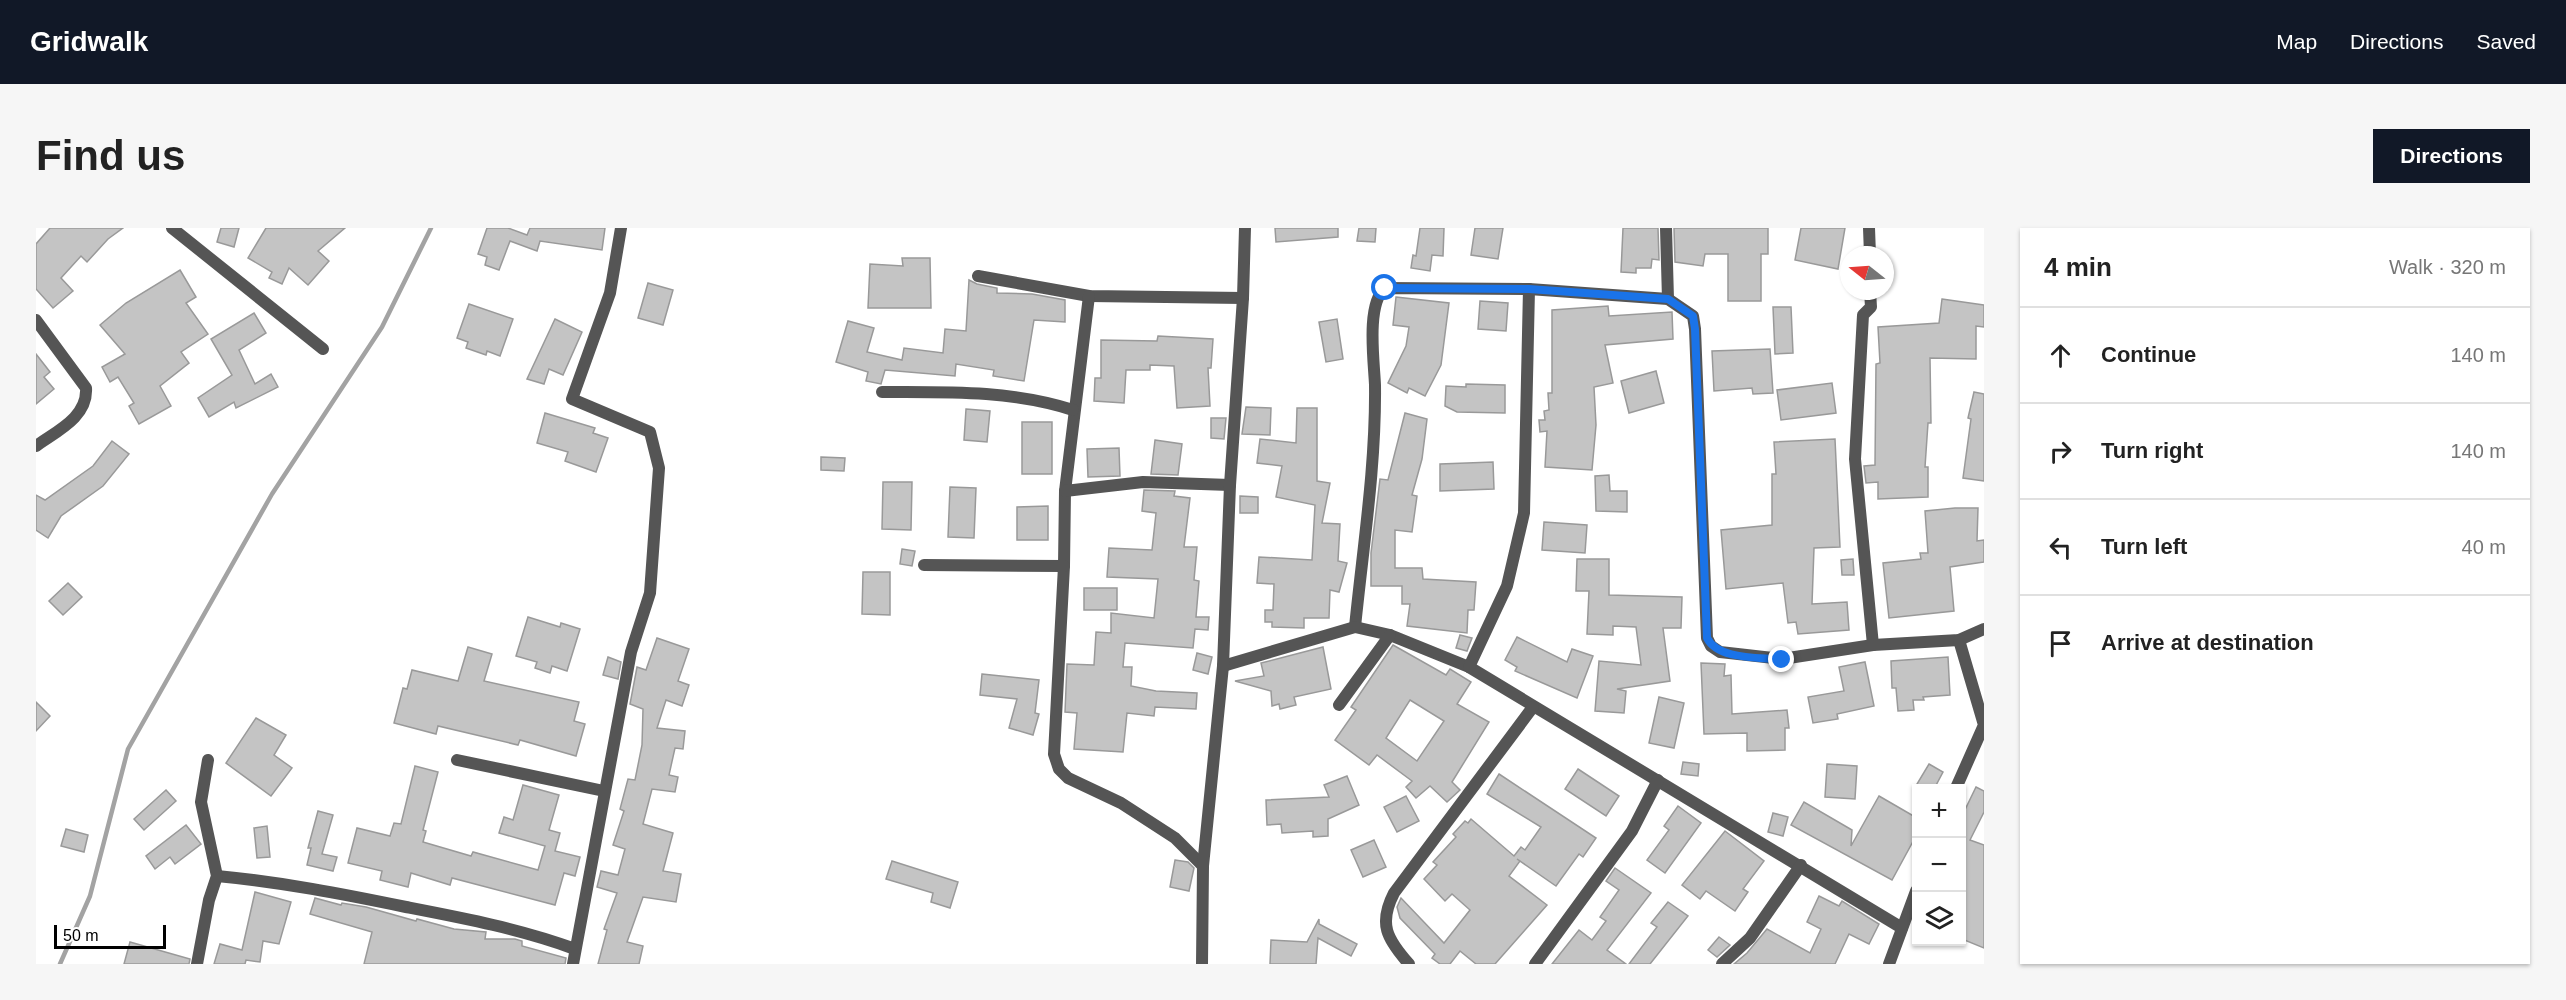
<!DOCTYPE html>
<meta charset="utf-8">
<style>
:root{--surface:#fff;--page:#f6f6f6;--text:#222;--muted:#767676;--line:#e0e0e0;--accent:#111827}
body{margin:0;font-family:Helvetica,sans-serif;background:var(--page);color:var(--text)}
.controls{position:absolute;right:18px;bottom:18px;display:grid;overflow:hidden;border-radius:0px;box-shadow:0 2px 4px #0004}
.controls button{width:54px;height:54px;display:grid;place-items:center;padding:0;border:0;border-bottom:2px solid var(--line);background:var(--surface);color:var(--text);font:30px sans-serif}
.compass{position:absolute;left:1804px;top:18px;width:54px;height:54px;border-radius:50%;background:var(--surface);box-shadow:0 2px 4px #0004;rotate:287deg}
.scale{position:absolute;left:18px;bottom:15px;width:112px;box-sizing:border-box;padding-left:6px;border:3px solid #000;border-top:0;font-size:16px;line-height:21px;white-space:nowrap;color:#000;-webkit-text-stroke:4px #fff;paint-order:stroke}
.stop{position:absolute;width:18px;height:18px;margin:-14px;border:4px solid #1a73e8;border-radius:50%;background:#fff}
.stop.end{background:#1a73e8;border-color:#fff;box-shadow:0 2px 6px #0008}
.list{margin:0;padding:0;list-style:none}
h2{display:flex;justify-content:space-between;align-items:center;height:78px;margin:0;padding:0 24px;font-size:26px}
h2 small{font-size:20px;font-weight:400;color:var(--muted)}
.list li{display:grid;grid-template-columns:39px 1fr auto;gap:18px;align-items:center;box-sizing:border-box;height:96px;padding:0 24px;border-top:2px solid var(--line)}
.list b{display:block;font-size:22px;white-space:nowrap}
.list em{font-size:20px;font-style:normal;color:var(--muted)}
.icon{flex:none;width:33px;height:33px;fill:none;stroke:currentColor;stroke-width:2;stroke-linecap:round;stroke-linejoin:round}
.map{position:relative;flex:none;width:1948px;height:736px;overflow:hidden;border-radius:0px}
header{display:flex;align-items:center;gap:36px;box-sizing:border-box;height:84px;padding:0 30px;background:var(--accent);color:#fff}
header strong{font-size:28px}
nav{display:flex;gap:33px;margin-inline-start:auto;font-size:21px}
.intro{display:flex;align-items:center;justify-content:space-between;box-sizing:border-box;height:144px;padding:0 36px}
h1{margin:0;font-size:42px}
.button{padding:15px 27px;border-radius:0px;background:var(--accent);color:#fff;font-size:21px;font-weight:700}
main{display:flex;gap:36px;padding:0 36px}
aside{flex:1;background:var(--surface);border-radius:0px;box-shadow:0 2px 4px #0004}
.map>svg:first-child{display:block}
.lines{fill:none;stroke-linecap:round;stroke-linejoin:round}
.stream{stroke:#a3a3a3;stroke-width:4.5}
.building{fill:#c4c4c4;stroke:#999;stroke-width:1.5;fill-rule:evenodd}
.minor{stroke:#555;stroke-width:12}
.route{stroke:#1a73e8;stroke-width:8}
</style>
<header>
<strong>Gridwalk</strong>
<nav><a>Map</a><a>Directions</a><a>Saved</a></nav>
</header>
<div class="intro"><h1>Find us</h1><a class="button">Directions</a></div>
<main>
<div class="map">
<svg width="1948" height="736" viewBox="0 0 1948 736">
<rect width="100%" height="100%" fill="#fff"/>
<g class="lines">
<!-- stream -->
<polyline class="stream" points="24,736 54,668 92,521 236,266 346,99 395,0"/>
</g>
<!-- building -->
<g class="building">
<polygon points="14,0 87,0 72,11 51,34 45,28 25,50 37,63 17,80 0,61 0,16"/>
<polygon points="185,0 203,0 198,19 181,14"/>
<polygon points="230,0 309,0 282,23 293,33 272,57 253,40 246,56 233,50 236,44 212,30"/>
<polygon points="451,0 472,0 491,7 494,0 569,0 566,22 504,13 501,23 474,13 463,42 449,37 451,29 442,26"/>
<polygon points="1239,0 1302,0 1302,9 1240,14"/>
<polygon points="1323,0 1340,0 1339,14 1321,13"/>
<polygon points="1384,0 1408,0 1407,28 1396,27 1394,43 1375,40 1377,27 1380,28"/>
<polygon points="1439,0 1467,0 1462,31 1435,27"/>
<polygon points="1587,0 1622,0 1623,32 1616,31 1615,40 1600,40 1600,45 1585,44"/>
<polygon points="1638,0 1732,0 1732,26 1725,26 1725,73 1692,73 1692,26 1669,26 1667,38 1639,34"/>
<polygon points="1765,0 1809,0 1802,41 1759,32"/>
<polygon points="866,30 894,30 895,80 832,80 834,36 867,38"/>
<polygon points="144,42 160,69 150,75 172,106 145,124 153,135 124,158 135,178 103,196 93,178 98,175 82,149 74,154 66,139 89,126 64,97 90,75"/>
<polygon points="933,52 941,56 961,60 961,65 996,66 1029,72 1029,94 998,92 988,153 957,148 958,142 920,136 919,148 849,142 845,156 830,153 832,144 800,134 812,93 838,100 831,124 866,132 868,120 907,125 909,101 930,103"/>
<polygon points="612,55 637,62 627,97 602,90"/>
<polygon points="1360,69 1413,75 1405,137 1389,168 1373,160 1371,165 1352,155 1370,118 1373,99 1357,97"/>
<polygon points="1906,71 1948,77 1948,99 1940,98 1940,131 1894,130 1895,195 1892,195 1889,239 1892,239 1892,269 1842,271 1842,254 1830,255 1828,238 1839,237 1840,136 1844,135 1842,99 1903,95"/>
<polygon points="1444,73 1472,75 1470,103 1442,101"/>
<polygon points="433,76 477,91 464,128 451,123 450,127 430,120 432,114 421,110"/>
<polygon points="1572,78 1573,88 1636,84 1637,111 1569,117 1577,155 1558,159 1560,197 1556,242 1509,239 1511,203 1504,204 1503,192 1509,192 1508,183 1513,182 1512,165 1516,165 1516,82"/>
<polygon points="1737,79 1755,79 1757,125 1739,126"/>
<polygon points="218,85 230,105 203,122 219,156 235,146 242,159 200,180 198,174 173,189 162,170 196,147 175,111"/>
<polygon points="519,91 546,104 527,147 513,141 508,156 491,151"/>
<polygon points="1301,91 1307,131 1290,134 1283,94"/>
<polygon points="1122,108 1177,111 1175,140 1172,140 1174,178 1141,180 1138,138 1114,137 1114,142 1090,142 1088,175 1058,173 1059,150 1065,150 1065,112 1121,113"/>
<polygon points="1734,121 1737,165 1717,166 1716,160 1678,163 1676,123"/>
<polygon points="0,126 14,144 8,149 18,161 0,176"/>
<polygon points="1620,143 1628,175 1593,185 1585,153"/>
<polygon points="1796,155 1800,185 1745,192 1741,162"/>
<polygon points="1430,156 1469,157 1469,185 1421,184 1409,178 1410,158 1430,159"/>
<polygon points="1938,164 1948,166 1948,253 1927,250 1935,191 1932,190"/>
<polygon points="1210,179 1235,180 1234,207 1206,206"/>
<polygon points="1261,180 1281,180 1281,253 1294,255 1286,295 1304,296 1302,333 1311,335 1303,364 1294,362 1293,390 1268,390 1268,400 1236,399 1236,394 1229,394 1229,382 1237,382 1238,356 1221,355 1223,329 1276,332 1279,277 1240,269 1246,238 1221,235 1224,211 1260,215"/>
<polygon points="930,181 954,183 951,214 928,212"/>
<polygon points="509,185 559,200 557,205 572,210 560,244 529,233 532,224 501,215"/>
<polygon points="1369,185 1391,191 1386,231 1376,267 1381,268 1376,304 1359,302 1359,340 1386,340 1387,351 1440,354 1438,382 1432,382 1431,405 1371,398 1374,376 1366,376 1366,358 1335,358 1335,325 1344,251 1352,252"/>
<polygon points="1175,190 1190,190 1188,211 1175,210"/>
<rect x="986" y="194" width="30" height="52"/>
<polygon points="1799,211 1804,319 1778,320 1776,376 1811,374 1813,402 1762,406 1760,394 1752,395 1747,355 1690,361 1685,302 1736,297 1736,246 1740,246 1738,214"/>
<polygon points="1119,212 1146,216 1142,247 1115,246"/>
<polygon points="76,213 93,226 67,258 25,288 12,310 0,302 0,267 9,272 57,238"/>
<polygon points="1083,220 1084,248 1052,249 1051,221"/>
<polygon points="785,229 809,230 808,243 785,242"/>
<polygon points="1457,234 1458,261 1404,263 1404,236"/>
<polygon points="1573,247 1574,263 1591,263 1591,284 1560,283 1559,248"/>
<polygon points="847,254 876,254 875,302 846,301"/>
<polygon points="914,259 940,260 938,310 912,309"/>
<polygon points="1108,262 1139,263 1138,268 1154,270 1148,319 1161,319 1158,352 1163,353 1160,389 1173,389 1172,402 1159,401 1157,420 1089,415 1087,439 1096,439 1095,458 1120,463 1161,465 1160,481 1119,479 1118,488 1091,485 1087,524 1038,521 1041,485 1029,484 1031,436 1058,437 1060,404 1075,405 1075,385 1118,390 1122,351 1071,349 1073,320 1116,322 1120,285 1106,283"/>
<polygon points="1204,268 1222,269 1222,285 1204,285"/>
<polygon points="1012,278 1012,312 981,312 981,279"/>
<polygon points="1919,280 1942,280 1941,313 1948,312 1948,334 1914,339 1918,383 1853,390 1847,335 1885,331 1884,325 1892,325 1889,283"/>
<polygon points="1508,294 1551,297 1549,325 1506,322"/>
<polygon points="866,321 879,323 876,338 864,336"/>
<polygon points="1541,331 1573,331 1573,367 1646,369 1645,400 1627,400 1634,453 1581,461 1590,463 1588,485 1559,483 1563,433 1605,437 1600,399 1577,398 1577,407 1551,406 1553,363 1540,363"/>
<polygon points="1817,331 1818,347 1806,347 1805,332"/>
<polygon points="827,344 854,344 854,387 826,386"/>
<polygon points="32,355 46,369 27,387 13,373"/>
<rect x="1048" y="360" width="33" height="22"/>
<polygon points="492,389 524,399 525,395 544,401 531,443 516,438 514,445 499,440 501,434 480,428"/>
<polygon points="1424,407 1436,410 1431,423 1420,420"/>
<polygon points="1481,409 1531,434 1536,421 1557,428 1541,470 1479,443 1481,439 1469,432"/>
<polygon points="621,410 653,421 642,453 653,457 646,478 630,472 621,500 649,503 647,521 639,520 633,547 642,549 639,564 616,561 607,596 637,605 627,643 645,646 640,674 607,669 591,714 607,718 603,736 562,736 571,702 568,701 581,665 561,659 565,643 582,647 589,621 577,617 588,583 584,581 592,551 599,552 606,517 607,481 594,476 601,439 610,442"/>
<path d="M1357,417L1410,447L1414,441L1435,454L1421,476L1453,494L1416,554L1424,562L1411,574L1394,558L1380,570L1370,559L1376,553L1341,527L1333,537L1299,512L1320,482L1315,479ZM1374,472L1408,493L1381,533L1350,510Z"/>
<polygon points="432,419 456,426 448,453 543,474 538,493 549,496 540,528 484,512 482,517 402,498 400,506 358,495 367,460 371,461 376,442 422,453"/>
<polygon points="1287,419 1295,461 1258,469 1260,477 1244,481 1243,476 1236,478 1235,463 1199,453 1228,448 1225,435"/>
<polygon points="1161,425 1176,429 1172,446 1157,442"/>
<polygon points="572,429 585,434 582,451 567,447"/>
<polygon points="1912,429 1914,467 1887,469 1888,472 1877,472 1878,482 1862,483 1860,460 1856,460 1855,433"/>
<polygon points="1829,434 1838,478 1801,486 1802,491 1777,495 1772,469 1808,463 1803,439"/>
<polygon points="1665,435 1689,436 1688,448 1695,447 1696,486 1751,482 1753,500 1749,500 1749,522 1711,523 1711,505 1668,506"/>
<polygon points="946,446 1003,452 999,485 1003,486 997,507 973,500 981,471 944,467"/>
<polygon points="1623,469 1648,475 1638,520 1613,515"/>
<polygon points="0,474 14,488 0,503"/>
<polygon points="220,490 250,507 238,527 256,540 235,568 190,535"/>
<polygon points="1647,534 1663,536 1662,548 1645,546"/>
<polygon points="1791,536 1821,538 1819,571 1789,569"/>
<polygon points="1893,536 1907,544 1898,561 1878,561"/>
<polygon points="379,538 402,544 387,602 390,603 387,614 435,628 437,624 502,642 509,618 463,605 468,589 477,592 487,557 523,567 513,602 524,605 519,623 544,629 539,648 528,645 519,677 416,650 414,657 375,645 372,659 344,652 346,643 312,635 321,600 354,608 358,595 365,596"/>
<polygon points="1542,541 1583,568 1570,588 1529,561"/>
<polygon points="1463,546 1560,610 1547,629 1543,626 1520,658 1481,631 1484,633 1473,648 1511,677 1459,736 1440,736 1424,723 1414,736 1404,736 1396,730 1399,726 1364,690 1361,679 1365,670 1408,715 1434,682 1416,666 1409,673 1388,651 1401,637 1397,634 1420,609 1417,606 1429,593 1432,595 1435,591 1478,628 1485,619 1489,622 1505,599 1451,566"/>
<polygon points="1311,548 1323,577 1292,591 1292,608 1277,609 1277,603 1246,605 1245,596 1231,597 1230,572 1293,569 1288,557"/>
<polygon points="1940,559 1948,563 1948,584 1934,612 1948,617 1948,720 1926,711 1926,588"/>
<polygon points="130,562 140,573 108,602 98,591"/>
<polygon points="1370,568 1383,593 1361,604 1348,579"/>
<polygon points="1843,568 1881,590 1881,606 1856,652 1755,597 1768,574 1816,602 1815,618"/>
<polygon points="1642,578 1665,595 1629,645 1611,632 1633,602 1628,598"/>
<polygon points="282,583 297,587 286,626 301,629 297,643 271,637 275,620 272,620"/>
<polygon points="1737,585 1752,589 1747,608 1732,604"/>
<polygon points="150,597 165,616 139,636 134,629 119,641 110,628"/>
<polygon points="231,598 234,629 221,630 218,600"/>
<polygon points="30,601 52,607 48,624 25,618"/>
<polygon points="1689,603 1728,633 1707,661 1712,664 1699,683 1670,663 1664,671 1646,657"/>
<polygon points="1338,612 1350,639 1327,649 1315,622"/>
<polygon points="1139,632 1152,634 1158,640 1153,663 1134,659"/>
<polygon points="856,633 922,654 914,680 895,674 897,665 850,651"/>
<polygon points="1579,640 1615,665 1571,722 1590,736 1516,736 1543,702 1556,712 1570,693 1564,689 1583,662 1570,653"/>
<polygon points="219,664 255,674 243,716 227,713 224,734 210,732 209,736 178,736 184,716 206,722"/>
<polygon points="1783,668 1803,678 1806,673 1843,696 1833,716 1813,706 1799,736 1698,736 1711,725 1731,701 1774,725 1785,701 1771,694"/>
<polygon points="279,670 305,677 306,675 330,679 380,693 381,691 418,701 450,704 449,711 479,711 486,713 486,718 530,730 529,736 328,736 336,704 274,686"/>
<polygon points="1632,674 1652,688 1614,736 1593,736 1621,699 1615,695"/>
<polygon points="1283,691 1283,696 1321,716 1315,728 1282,710 1280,736 1234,736 1235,712 1271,714"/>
<polygon points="1683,709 1694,717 1681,729 1672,722"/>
<polygon points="94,714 154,731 153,736 88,736"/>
</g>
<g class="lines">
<!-- minor -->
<g class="minor">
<polyline points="136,0 287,121"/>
<polyline points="1630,0 1632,71"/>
<polyline points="1833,0 1834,27"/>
<polyline points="942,48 1053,68 1207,70"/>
<polyline points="1834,63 1835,79 1827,87 1819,231 1837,417"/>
<polyline points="1053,68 1029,263 1028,338 1018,526 1023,541 1032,550 1085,575 1139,610 1167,638"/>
<path d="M0,92L50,160C52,189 21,203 0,218"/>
<path d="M846,164C910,164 975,162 1037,182"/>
<polyline points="1029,263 1107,254 1194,257"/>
<polyline points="888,337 1028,338"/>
<path d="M1319,399C1327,319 1340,238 1339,157C1338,133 1330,76 1349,60L1493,61L1632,71L1657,88L1659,101L1671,410L1675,418L1684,424L1746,431L1837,417L1923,412L1948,401"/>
<polyline points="1187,438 1319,399 1354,407 1433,439 1866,700"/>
<polyline points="1433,439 1471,358 1488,285 1493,61"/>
<polyline points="1303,477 1354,407"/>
<polyline points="421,532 568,563"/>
<polyline points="1920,560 1948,497 1923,412"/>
<path d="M181,648C245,654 307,666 370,679C427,690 485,701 539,721"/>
<polyline points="161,736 173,672 181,648 165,574 172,532"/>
<polyline points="537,736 595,424 614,365 623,240 614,204 536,171 574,65 585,0"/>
<polyline points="1166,736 1167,638 1187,438 1194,257 1207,70 1209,0"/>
<path d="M1373,736C1351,711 1342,696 1358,665L1497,479"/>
<polyline points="1499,736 1596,603 1622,552"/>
<polyline points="1686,736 1714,710 1765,637"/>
<polyline points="1853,736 1880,663"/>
</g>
</g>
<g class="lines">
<!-- route -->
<path class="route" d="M1349,60L1493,61L1632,71L1657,88L1659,101L1671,410C1682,432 1724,429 1746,432"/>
</g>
</svg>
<div class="controls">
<button>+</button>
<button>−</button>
<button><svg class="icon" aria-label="layers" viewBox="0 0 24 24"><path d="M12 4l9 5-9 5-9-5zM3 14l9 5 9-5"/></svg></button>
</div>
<svg class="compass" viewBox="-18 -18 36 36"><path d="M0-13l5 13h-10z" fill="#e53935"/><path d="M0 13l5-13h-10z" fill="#767676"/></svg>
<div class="scale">50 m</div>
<div class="stop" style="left:1349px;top:60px"></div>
<div class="stop end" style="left:1746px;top:432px"></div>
</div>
<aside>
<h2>4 min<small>Walk · 320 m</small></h2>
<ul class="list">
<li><svg class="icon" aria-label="ahead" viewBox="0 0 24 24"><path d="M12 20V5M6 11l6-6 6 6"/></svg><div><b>Continue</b></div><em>140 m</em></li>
<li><svg class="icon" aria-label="right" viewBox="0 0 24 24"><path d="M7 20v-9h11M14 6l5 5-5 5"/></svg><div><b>Turn right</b></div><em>140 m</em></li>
<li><svg class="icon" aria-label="left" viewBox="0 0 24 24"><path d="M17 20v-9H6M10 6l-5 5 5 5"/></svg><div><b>Turn left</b></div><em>40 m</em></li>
<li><svg class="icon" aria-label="arrive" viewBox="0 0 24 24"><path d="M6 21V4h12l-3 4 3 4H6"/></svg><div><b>Arrive at destination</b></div></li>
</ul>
</aside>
</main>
